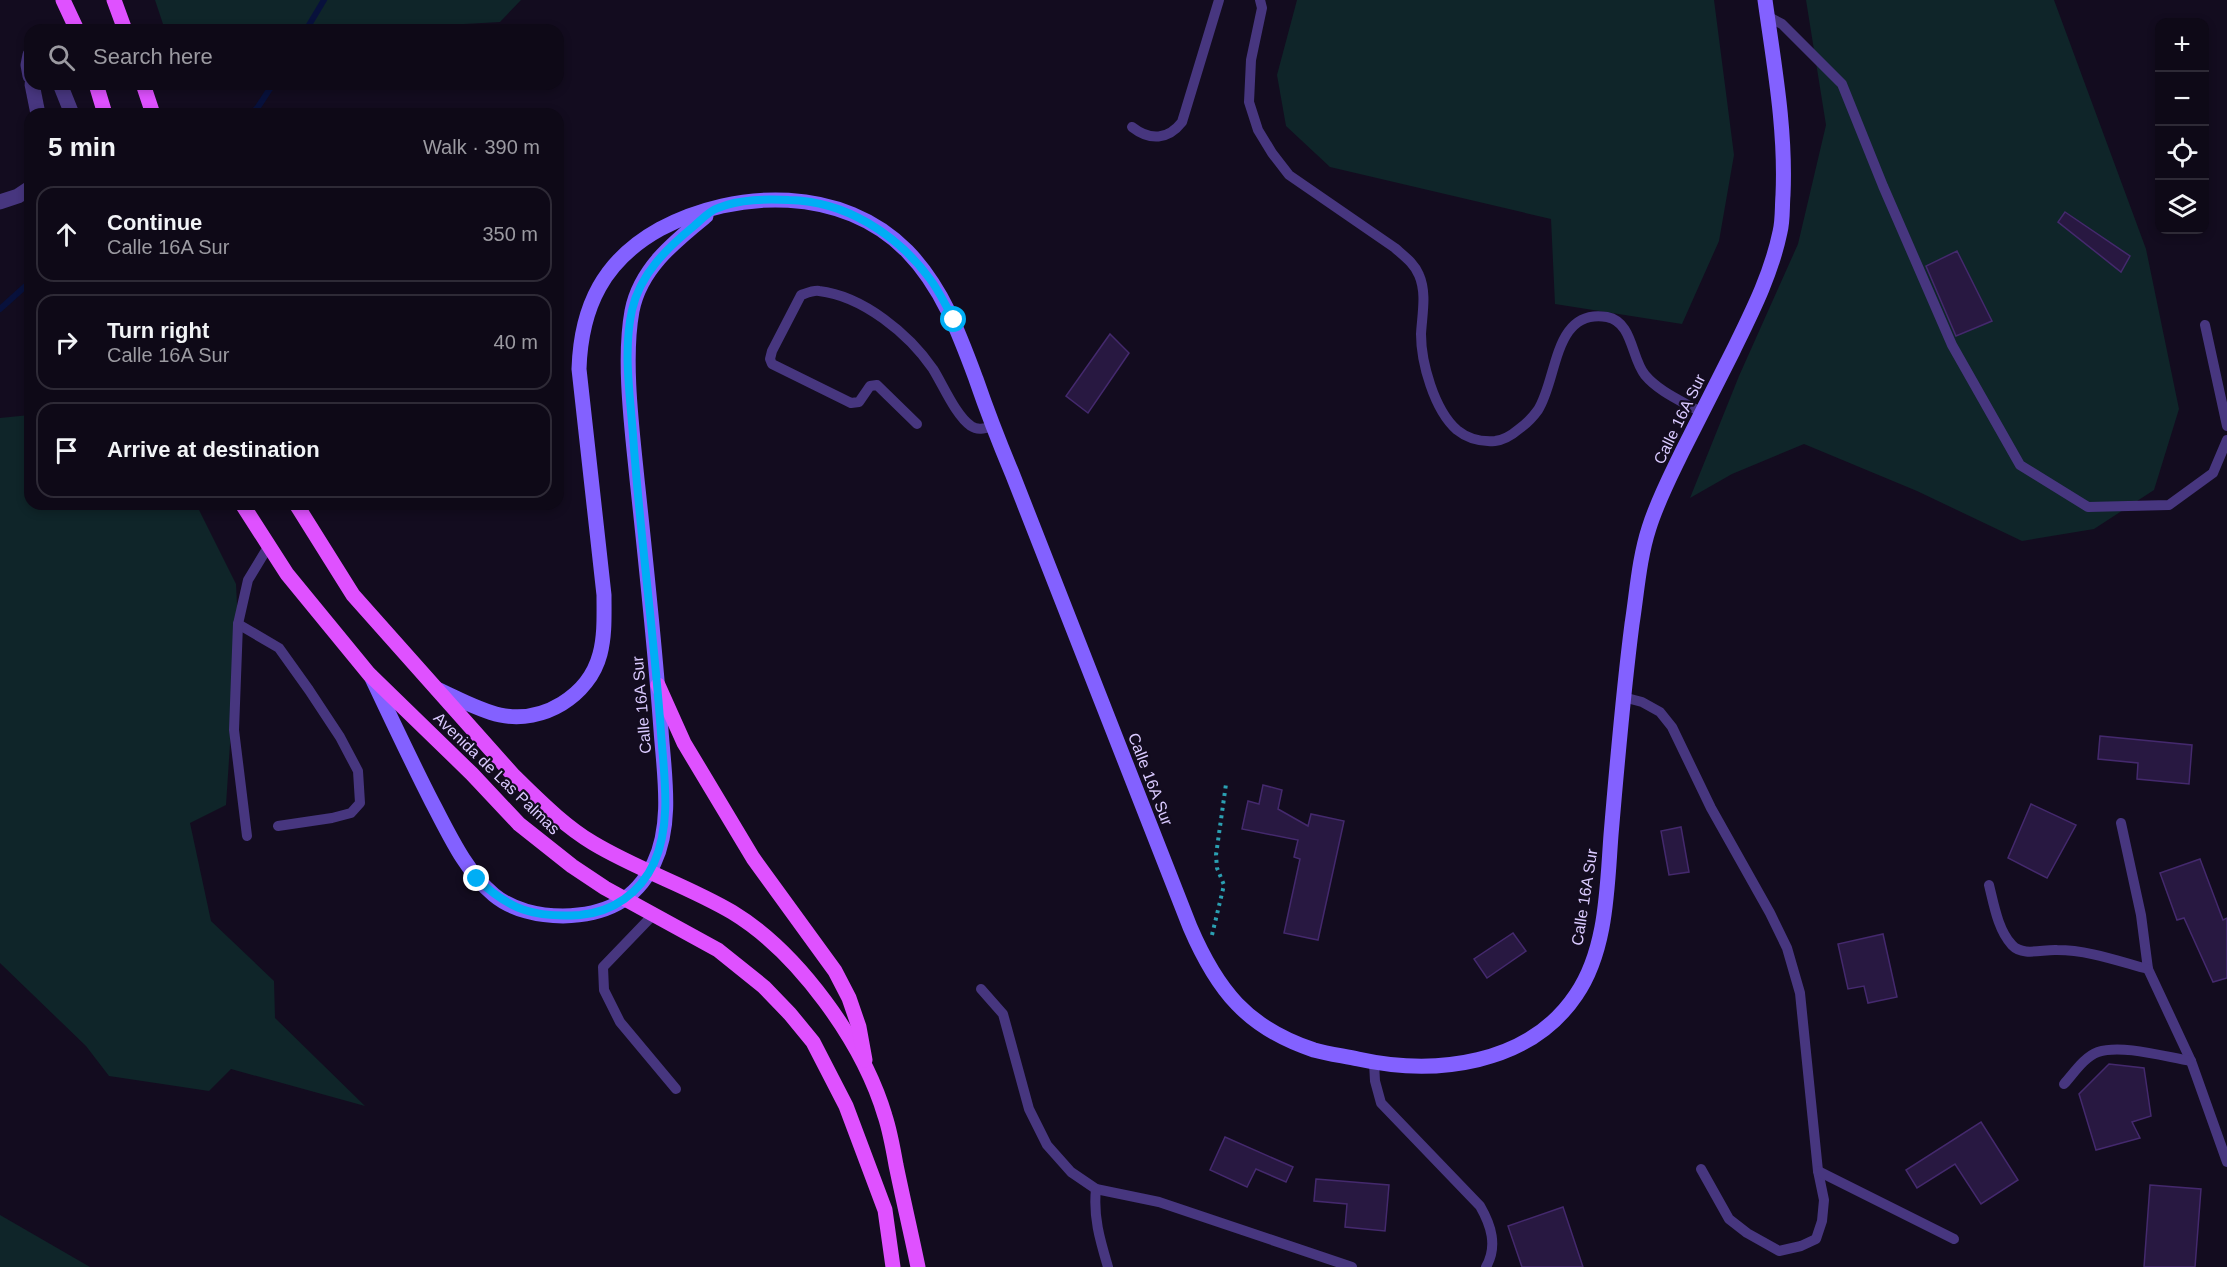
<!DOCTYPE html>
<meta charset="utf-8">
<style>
:root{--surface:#0e0917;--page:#1c1724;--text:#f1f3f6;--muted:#9b9aa1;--line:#2e2a36}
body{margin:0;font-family:Arial,sans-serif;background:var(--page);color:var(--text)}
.controls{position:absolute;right:18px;top:18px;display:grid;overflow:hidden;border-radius:12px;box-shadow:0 3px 9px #0003}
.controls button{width:54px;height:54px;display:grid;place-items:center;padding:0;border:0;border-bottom:2px solid var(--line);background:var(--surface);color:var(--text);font:30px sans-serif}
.stop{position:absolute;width:18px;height:18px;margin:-14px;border:4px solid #00aef5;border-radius:50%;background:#fff}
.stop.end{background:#00aef5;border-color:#fff;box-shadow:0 2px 6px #0008}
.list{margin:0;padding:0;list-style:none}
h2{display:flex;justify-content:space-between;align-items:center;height:78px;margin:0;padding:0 24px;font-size:26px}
h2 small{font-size:20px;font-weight:400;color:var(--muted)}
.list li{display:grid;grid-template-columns:39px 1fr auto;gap:18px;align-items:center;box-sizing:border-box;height:96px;margin:0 12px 12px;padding:0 12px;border:2px solid var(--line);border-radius:18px}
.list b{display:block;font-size:22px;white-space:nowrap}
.list p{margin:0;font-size:20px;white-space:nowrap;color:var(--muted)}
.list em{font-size:20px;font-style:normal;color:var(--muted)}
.icon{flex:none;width:33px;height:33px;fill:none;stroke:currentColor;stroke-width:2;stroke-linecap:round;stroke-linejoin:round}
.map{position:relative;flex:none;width:2227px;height:1267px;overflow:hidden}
.search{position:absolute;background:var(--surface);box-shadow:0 3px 9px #0003;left:24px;top:24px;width:540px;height:66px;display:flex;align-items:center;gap:15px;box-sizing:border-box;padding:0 21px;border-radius:18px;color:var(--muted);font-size:22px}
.panel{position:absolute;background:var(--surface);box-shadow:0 3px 9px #0003;left:24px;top:108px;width:540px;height:402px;border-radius:18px}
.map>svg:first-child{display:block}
.green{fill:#0f2529}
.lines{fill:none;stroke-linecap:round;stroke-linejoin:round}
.stream{stroke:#08113c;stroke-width:6}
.building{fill:#281841;stroke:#44296d;stroke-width:1.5}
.path{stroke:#2ba0b2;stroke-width:4;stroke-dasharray:3 4.5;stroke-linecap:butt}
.lane{stroke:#47367f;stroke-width:10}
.street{stroke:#47367f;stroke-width:15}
.secondary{stroke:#8361ff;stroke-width:15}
.primary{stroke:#df51ff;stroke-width:15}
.route{stroke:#00aef5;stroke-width:8}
.labels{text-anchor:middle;stroke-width:4.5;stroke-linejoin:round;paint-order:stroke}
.street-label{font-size:16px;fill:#dacaff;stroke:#130c1f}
</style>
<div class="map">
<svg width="2227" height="1267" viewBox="0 0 2227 1267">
<rect width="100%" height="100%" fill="#130c1f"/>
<!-- green -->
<g class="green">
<polygon points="155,0 521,0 500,22 358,30 165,30"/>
<polygon points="1297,0 1714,0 1734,155 1719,241 1682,324 1555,304 1551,219 1330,167 1286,126 1277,75"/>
<polygon points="1806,0 2054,0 2146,249 2179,409 2154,490 2094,529 2022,541 1917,491 1804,444 1732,474 1690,498 1739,376 1798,244 1826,125"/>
<polygon points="30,415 30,504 196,504 236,584 238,624 226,805 190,823 211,921 274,981 275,1018 365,1106 231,1069 209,1091 109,1076 86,1046 0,963 0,418"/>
<polygon points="0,1215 90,1267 0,1267"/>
</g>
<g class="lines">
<!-- stream -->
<g class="stream">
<polyline points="306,30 324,0"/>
<polyline points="251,114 258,107 273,84"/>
<polyline points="0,309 30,282"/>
</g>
</g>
<!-- building -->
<g class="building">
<polygon points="2065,212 2130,256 2121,272 2058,222"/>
<polygon points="1957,251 1992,321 1956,336 1926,266"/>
<polygon points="1110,334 1129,353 1088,413 1066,396"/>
<polygon points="2100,736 2192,745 2189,784 2137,779 2138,763 2098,759"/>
<polygon points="1263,785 1282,790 1278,809 1308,826 1311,814 1344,821 1318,940 1284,933 1300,859 1294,857 1298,840 1242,829 1248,801 1259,804"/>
<polygon points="2031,804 2076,825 2047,878 2008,858"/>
<polygon points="1681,827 1689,872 1669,875 1661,831"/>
<polygon points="2200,859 2223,920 2227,918 2227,978 2213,982 2184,918 2177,920 2160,873"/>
<polygon points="1513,933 1526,951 1487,978 1474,959"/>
<polygon points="1883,934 1897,997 1868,1003 1864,986 1848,989 1838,944"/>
<polygon points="2109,1064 2144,1068 2151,1116 2132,1122 2140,1138 2096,1150 2079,1094"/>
<polygon points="1981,1122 2018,1180 1981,1204 1955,1164 1917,1188 1906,1170"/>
<polygon points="1225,1137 1293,1167 1286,1182 1256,1169 1247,1187 1210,1170"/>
<polygon points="1316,1179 1389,1185 1385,1231 1345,1227 1347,1204 1314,1201"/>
<polygon points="2150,1185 2201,1189 2195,1267 2144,1267"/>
<polygon points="1563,1207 1583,1267 1522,1267 1508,1226"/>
</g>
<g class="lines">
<!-- path -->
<polyline class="path" points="1212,935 1224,885 1217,868 1216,855 1226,784"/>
<!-- lane -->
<g class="lane">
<path d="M1260,0L1262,8L1251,60L1249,102L1258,130L1272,153L1289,175L1395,248C1404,256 1414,263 1419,275C1427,293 1422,315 1421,334C1421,362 1434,410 1457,430C1468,439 1481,442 1495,441C1504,440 1512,435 1519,429C1526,424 1533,417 1538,410C1558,379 1553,308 1607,317C1633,322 1631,358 1645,375C1659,392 1684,402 1702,413"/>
<polyline points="1767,16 1782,24 1842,84 1883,186 1952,345 2020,465 2088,507 2169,505 2213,473 2227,440"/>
<path d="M1132,127C1150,141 1168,140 1182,122L1219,0"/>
<polyline points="2205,325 2227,426"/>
<path d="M917,424L877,385L870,386L859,402L851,403L772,364L770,359L772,351L801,295C807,293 814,290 819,291C863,296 909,334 933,369C943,385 956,416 971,426C978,431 986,428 993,426"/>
<polyline points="238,624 279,648 309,690 340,737 358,771 360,803 351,813 332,818 278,826"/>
<polyline points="1623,697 1642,702 1660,712 1672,727 1711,808 1770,913 1787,948 1800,993 1818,1171 1824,1200 1822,1221 1816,1239 1801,1246 1779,1251 1747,1233 1729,1219 1701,1169"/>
<polyline points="2121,823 2141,915 2148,969 2191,1061 2227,1162"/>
<polyline points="247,836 234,730 238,624 248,580 268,547"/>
<path d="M1989,885C1994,905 1998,930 2012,945C2023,957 2043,949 2057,950C2088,950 2118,961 2148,969"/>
<polyline points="653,915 603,967 604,990 620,1022 676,1089"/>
<polyline points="981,989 1003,1014 1029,1109 1047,1145 1071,1172 1096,1189 1159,1202 1352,1267"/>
<path d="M1374,1063L1375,1081L1381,1103L1480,1206C1491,1225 1498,1246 1486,1267"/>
<path d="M2064,1084C2074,1073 2084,1057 2098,1052C2122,1044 2166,1057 2191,1061"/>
<polyline points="1818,1171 1954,1239"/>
<path d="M1096,1189C1093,1217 1100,1240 1108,1267"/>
</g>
<!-- street -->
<g class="street">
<polyline points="30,55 28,65 30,76"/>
<polyline points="32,84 38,114"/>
<polyline points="60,84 72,114"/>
<polyline points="0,202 18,196 30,188"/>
</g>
<!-- secondary -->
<g class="secondary">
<path d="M371,676C391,718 411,761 432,802C449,834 466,872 494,895C512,910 539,916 563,916C604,915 635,902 654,863C673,823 664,773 661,730C655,646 646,563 637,479C632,429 623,360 632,311C640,269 674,242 706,216"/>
<path d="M437,689C457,698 478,710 500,715C543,724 589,696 600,654C605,635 604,615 604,595L579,369C581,306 604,260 660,229C737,188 843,186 907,251C942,287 959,333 976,379C987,411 999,442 1012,473C1071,624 1131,776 1190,927C1217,990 1247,1028 1314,1050C1328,1054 1344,1056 1358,1059C1435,1076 1529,1065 1576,995C1607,950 1607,887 1611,835C1617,764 1623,694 1632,624C1637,592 1639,559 1649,528C1657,502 1670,477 1682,452C1699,418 1716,385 1733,351C1752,312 1771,275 1780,232C1783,220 1782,207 1783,195C1786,129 1774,65 1765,0"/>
</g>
<!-- primary -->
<g class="primary">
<polyline points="63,0 77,30"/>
<polyline points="114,0 125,30"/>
<polyline points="96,84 105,114"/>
<polyline points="143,84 153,114"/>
<polyline points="242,504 287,574 369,674 472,774 519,824 572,866 605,888 718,950 764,987 790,1014 813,1042 846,1106 885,1210 893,1267"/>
<path d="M296,504L353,595L514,776C539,800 563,825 593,843C638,870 688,886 732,912C798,952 863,1042 885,1116C890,1131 893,1148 896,1165C903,1199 911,1233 918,1267"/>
<polyline points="658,685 684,743 753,858 835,971 849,998 859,1027 865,1060"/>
</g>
</g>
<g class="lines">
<!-- route -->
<path class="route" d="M477,879C510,910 534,918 580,915C613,912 640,893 654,863C672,823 664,775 661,733C654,633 640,535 633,435C630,394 623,351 632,310C640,274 667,248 694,226C701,220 709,211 718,208C740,199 766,199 789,200C845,201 897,234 930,279C939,291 946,306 954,320"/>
</g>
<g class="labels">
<!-- street labels -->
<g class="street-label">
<text transform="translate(1679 419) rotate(-64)" y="6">Calle 16A Sur</text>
<text transform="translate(641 705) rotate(-95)" y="6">Calle 16A Sur</text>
<text transform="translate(497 773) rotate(44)" y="6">Avenida de Las Palmas</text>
<text transform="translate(1151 779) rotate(69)" y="6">Calle 16A Sur</text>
<text transform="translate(1584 897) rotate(-81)" y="6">Calle 16A Sur</text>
</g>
</g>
</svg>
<div class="controls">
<button>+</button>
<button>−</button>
<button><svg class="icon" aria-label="locate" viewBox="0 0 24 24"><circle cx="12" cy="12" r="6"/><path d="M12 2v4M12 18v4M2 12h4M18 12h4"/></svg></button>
<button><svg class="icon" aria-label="layers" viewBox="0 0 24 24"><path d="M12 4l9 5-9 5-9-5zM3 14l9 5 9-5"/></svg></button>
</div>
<div class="stop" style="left:954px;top:320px"></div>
<div class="stop end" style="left:477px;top:879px"></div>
<div class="search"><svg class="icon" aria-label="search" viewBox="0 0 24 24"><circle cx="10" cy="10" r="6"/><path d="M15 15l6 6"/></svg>Search here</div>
<section class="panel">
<h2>5 min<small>Walk · 390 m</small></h2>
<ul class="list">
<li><svg class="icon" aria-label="ahead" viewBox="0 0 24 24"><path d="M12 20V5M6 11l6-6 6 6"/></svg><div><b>Continue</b><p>Calle 16A Sur</p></div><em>350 m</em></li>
<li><svg class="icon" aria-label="right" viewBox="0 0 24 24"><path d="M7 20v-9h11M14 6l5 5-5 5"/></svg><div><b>Turn right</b><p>Calle 16A Sur</p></div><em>40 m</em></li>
<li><svg class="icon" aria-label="arrive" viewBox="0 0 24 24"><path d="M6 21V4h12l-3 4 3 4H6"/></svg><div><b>Arrive at destination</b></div></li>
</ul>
</section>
</div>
